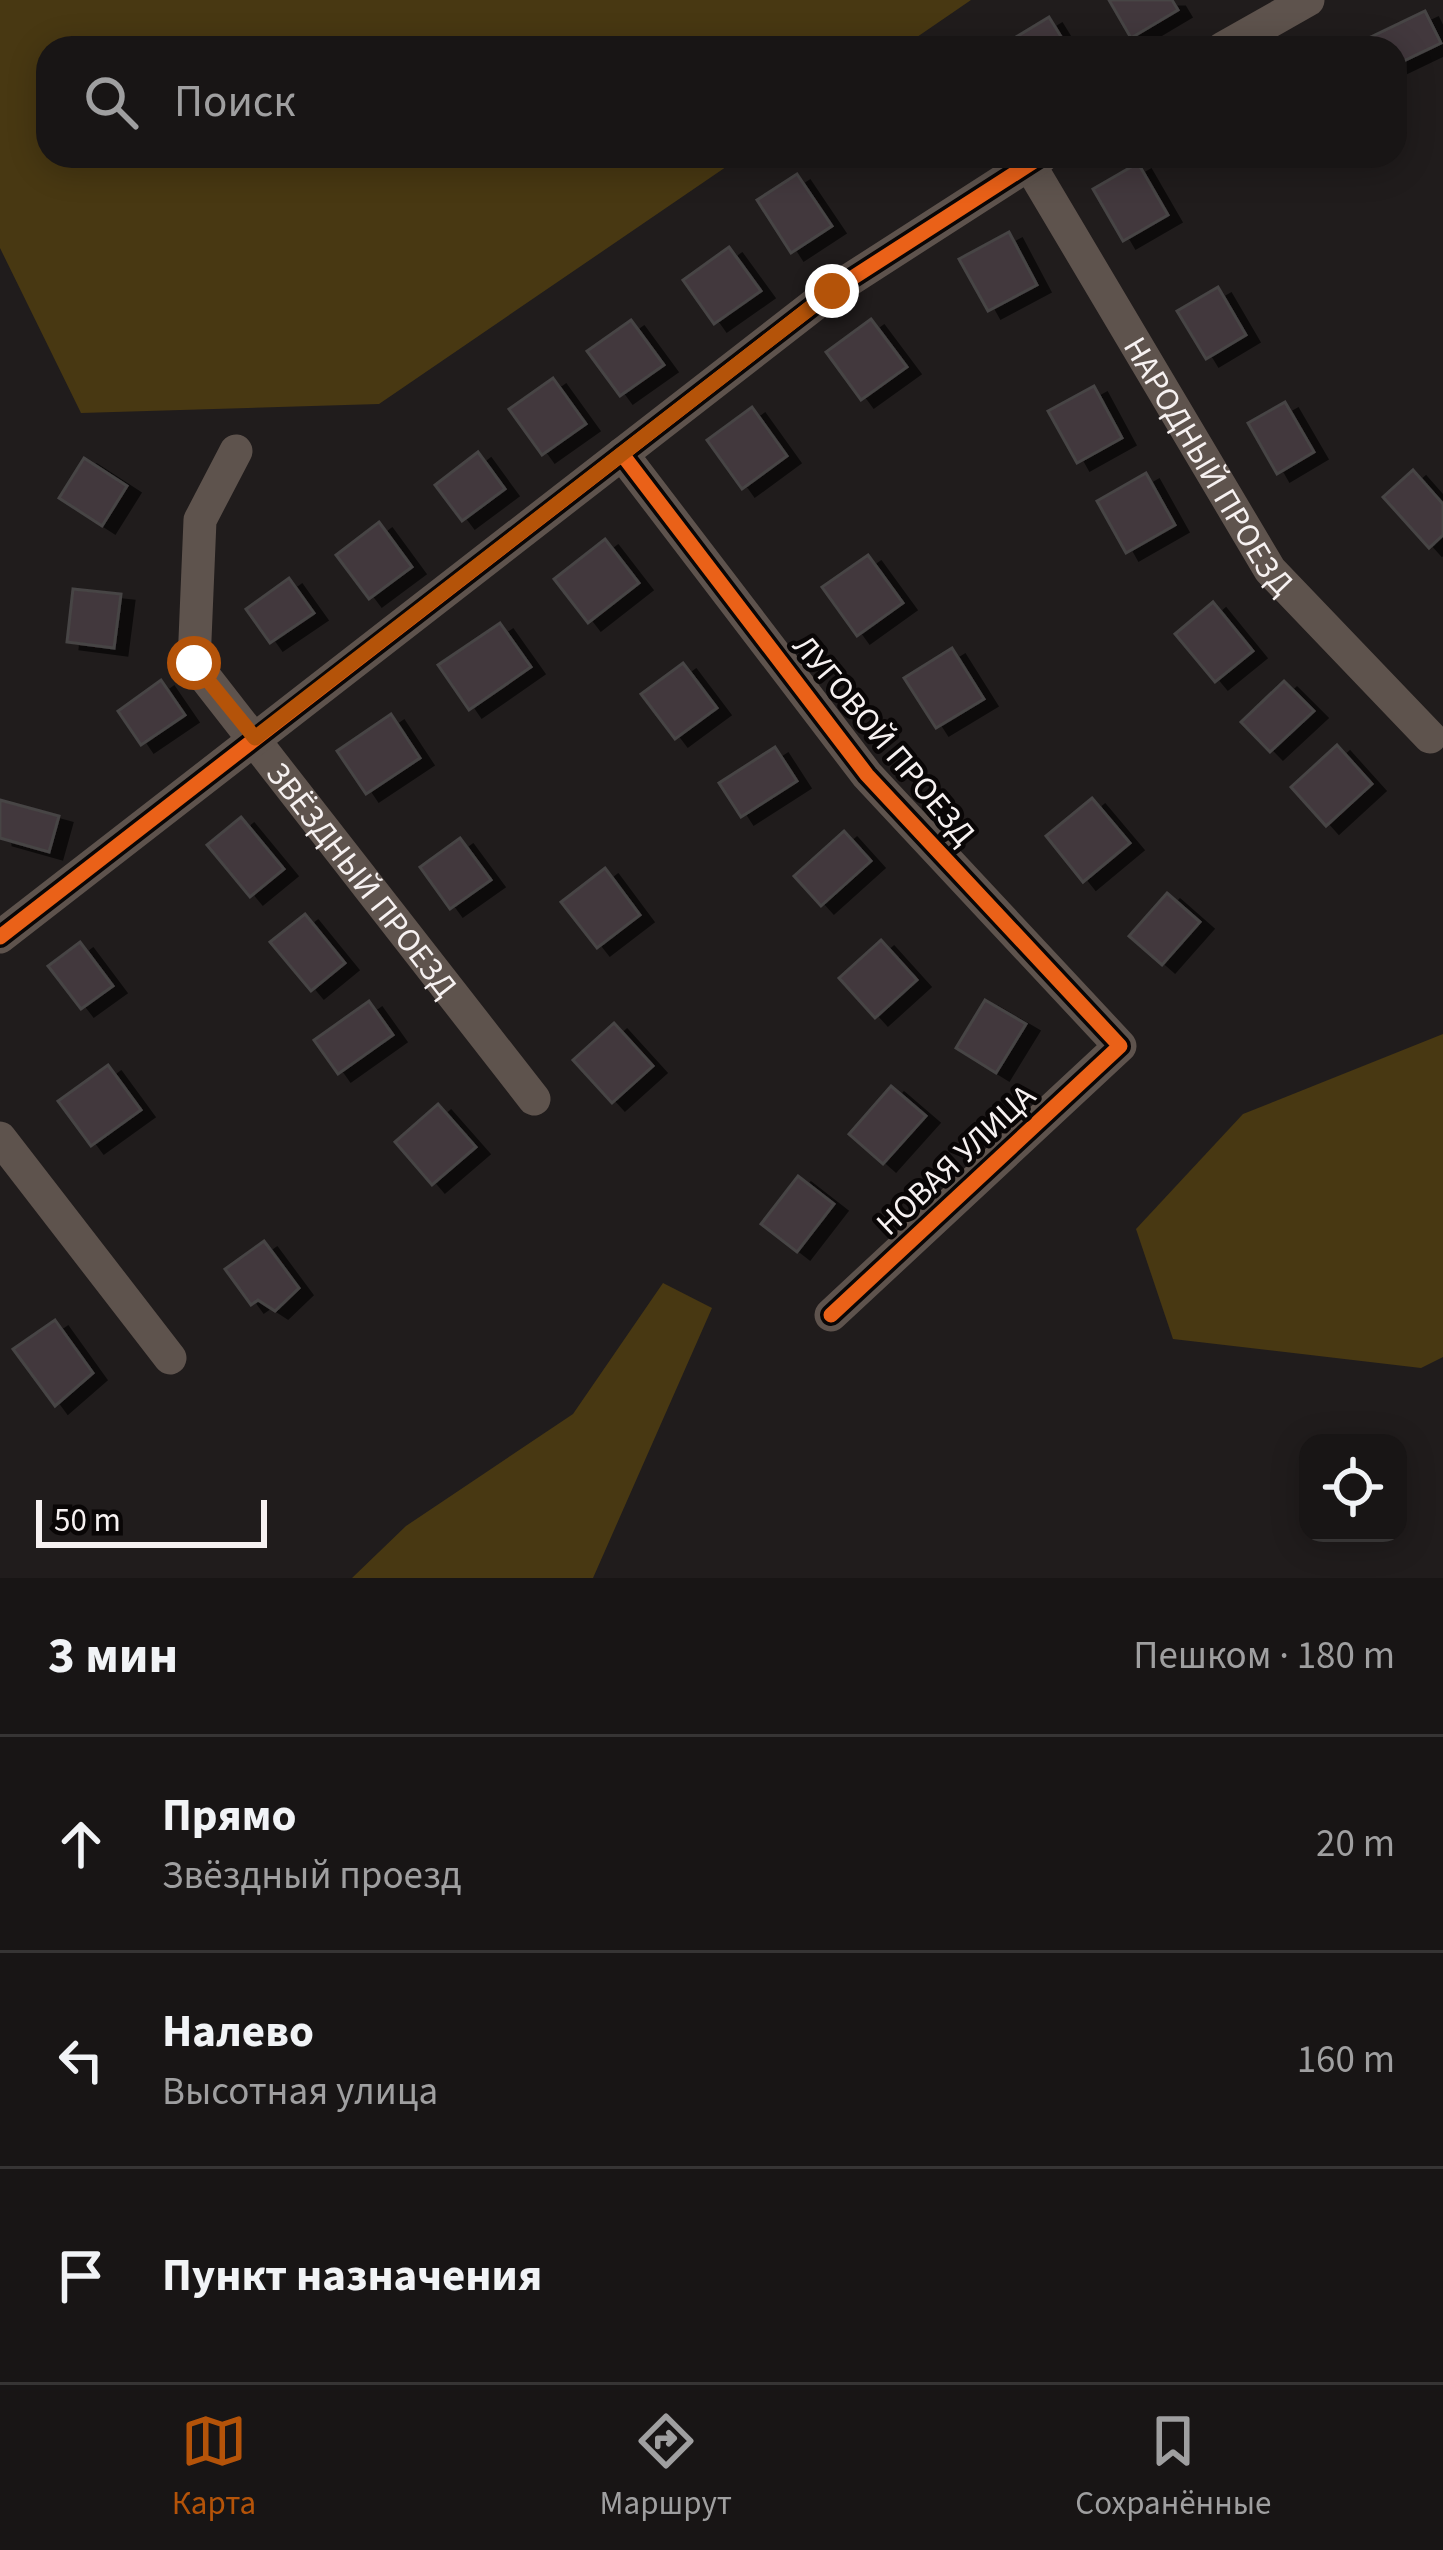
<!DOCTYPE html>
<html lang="ru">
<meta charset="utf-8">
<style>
:root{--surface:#181515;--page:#252222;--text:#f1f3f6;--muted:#9f9fa0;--line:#363434;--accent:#b45309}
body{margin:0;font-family:"Source Sans 3",sans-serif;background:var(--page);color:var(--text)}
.controls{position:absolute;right:36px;bottom:36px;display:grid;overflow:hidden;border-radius:24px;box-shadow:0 6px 30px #0003}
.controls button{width:108px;height:108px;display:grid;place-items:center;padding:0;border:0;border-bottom:3px solid var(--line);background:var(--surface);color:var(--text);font:60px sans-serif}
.scale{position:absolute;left:36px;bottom:30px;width:231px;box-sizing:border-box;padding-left:12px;border:6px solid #f6f1f1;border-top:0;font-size:33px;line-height:42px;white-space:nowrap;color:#f6f1f1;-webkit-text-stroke:9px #090606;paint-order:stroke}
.stop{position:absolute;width:36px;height:36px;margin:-27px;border:9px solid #b45309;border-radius:50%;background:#fff}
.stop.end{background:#b45309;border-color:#fff;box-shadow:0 3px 12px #0008}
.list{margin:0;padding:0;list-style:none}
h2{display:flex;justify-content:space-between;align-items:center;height:156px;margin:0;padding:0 48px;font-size:51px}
h2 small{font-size:39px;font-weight:400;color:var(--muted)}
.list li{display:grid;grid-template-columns:78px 1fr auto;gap:36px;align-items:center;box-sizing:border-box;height:216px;padding:0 48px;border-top:3px solid var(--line)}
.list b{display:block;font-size:45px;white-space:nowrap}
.list p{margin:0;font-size:39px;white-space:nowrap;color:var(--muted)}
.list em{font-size:39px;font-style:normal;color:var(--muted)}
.icon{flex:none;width:66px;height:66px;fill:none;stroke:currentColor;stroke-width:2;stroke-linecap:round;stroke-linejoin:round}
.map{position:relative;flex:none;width:1443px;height:1578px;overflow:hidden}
.search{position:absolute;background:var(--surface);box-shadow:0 6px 30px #0003;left:36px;right:36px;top:36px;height:132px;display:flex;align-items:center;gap:30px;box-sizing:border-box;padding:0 42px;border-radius:36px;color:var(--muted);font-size:45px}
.sheet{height:804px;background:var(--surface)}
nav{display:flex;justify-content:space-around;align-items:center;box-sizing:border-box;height:168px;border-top:3px solid var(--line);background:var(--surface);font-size:33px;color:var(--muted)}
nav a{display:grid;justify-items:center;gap:6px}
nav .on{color:var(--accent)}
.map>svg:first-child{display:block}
.forest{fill:#483812}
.building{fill:#42393d;stroke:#474445;stroke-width:3;filter:url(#shadow)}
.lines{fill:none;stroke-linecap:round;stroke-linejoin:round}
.minor{stroke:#5e534d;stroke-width:33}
.cycleway-casing{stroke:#090606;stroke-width:22}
.cycleway{stroke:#ea6118;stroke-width:15}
.route{stroke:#b45309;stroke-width:15}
.labels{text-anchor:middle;stroke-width:9;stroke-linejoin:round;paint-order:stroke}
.street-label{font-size:33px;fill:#f6f1f1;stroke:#090606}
</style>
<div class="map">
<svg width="1443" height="1578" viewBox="0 0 1443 1578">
<defs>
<filter id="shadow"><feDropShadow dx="13" dy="7" stdDeviation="0" flood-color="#0009"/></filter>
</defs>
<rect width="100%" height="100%" fill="#201c1c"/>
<!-- forest -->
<g class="forest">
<polygon points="0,0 971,0 901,48 48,48 48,156 742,156 379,404 81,413 0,248"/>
<polygon points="1443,1034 1443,1357 1421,1368 1173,1339 1136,1229 1243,1114"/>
<polygon points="663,1283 712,1308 593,1578 352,1578 406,1526 573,1414"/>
</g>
<!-- building -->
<g class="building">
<polygon points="1109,0 1172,0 1178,10 1131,38"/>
<polygon points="1425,11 1441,43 1395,65 1395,48 1376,48 1371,37"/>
<polygon points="1049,17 1068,48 1005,48 1003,45"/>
<polygon points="1138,163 1168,215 1123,241 1093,189"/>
<polygon points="797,174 832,226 791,253 757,200"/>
<polygon points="1009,232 1037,285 988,311 959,259"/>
<polygon points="729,247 761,291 714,324 683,280"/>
<polygon points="1218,287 1246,335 1206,359 1177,311"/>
<polygon points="871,319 907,367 861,400 826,352"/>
<polygon points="631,320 664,365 620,396 587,351"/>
<polygon points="553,378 586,424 542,455 509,409"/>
<polygon points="1094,386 1122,438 1077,463 1048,411"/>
<polygon points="1285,402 1314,452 1277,474 1248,423"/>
<polygon points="752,407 787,456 742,489 707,440"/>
<polygon points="478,452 505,489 462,521 435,485"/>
<polygon points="84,458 127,486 102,526 59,498"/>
<polygon points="1413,470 1443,504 1443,535 1429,548 1383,497"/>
<polygon points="1146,473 1175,525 1126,553 1097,501"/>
<polygon points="379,522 412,567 369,599 336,555"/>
<polygon points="605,539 639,583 588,623 554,579"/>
<polygon points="868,555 903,603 857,636 822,587"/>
<polygon points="289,578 314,613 270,643 246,609"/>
<polygon points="73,589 121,594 114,648 67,642"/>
<polygon points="1213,602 1253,651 1215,682 1175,634"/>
<polygon points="500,623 531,667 469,710 438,665"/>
<polygon points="952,648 984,699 936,728 904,678"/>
<polygon points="683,663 717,708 675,739 641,694"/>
<polygon points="161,680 185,715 141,745 118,711"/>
<polygon points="1284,681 1314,711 1270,752 1241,722"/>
<polygon points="391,714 420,758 366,794 337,751"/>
<polygon points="1337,745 1372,784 1326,826 1291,787"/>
<polygon points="775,747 797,781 741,817 719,783"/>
<polygon points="1092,798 1130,843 1083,882 1046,836"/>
<polygon points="0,800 59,816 49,852 0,838"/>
<polygon points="241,817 284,869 250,897 207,845"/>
<polygon points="844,831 871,861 821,906 794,876"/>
<polygon points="460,838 491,880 450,909 420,867"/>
<polygon points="605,868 640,915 597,948 561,902"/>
<polygon points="1167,893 1200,922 1162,965 1129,936"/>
<polygon points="305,914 345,963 311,991 270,942"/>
<polygon points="881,940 917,980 875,1018 839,978"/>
<polygon points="80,942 113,986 81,1009 48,966"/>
<polygon points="985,1000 1026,1024 996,1073 956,1048"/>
<polygon points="369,1001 393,1035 338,1074 314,1040"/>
<polygon points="614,1023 653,1066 612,1103 573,1060"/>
<polygon points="108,1065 141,1110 91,1146 58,1101"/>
<polygon points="891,1086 926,1116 883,1164 849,1134"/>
<polygon points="438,1104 476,1147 432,1185 395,1142"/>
<polygon points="798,1176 834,1204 797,1252 761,1224"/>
<polygon points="264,1241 299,1288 275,1311 258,1300 251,1305 225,1269"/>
<polygon points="55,1320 93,1373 55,1406 13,1349"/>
</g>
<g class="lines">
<!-- minor -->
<g class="minor">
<polyline points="1223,48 1308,0"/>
<path id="s1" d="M1029,164L1270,570L1430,737"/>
<path id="s2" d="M236,451L200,520L194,663L534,1099"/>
<polyline points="622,454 867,775 1120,1046 831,1315"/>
<polyline points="0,937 832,291 1042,156"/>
<polyline points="0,1138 170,1358"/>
</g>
<defs>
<g id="cycleway">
<polyline points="622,454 867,775 1120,1046 831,1315"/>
<polyline points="0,937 832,291 1042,156"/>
</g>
</defs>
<!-- cycleway casing -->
<use href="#cycleway" class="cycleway-casing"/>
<!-- cycleway -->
<use href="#cycleway" class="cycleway"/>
</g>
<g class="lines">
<!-- route -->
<polyline class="route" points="194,663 255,738 832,291"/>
</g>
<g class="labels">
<!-- street labels -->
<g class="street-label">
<text dy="12" stroke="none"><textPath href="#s1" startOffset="351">НАРОДНЫЙ ПРОЕЗД</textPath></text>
<text transform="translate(885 739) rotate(50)" y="12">ЛУГОВОЙ ПРОЕЗД</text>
<text dy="12" stroke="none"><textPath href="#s2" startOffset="495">ЗВЁЗДНЫЙ ПРОЕЗД</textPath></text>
<text transform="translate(955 1159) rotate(-43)" y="12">НОВАЯ УЛИЦА</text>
</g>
</g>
</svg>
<div class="controls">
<button><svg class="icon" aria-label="locate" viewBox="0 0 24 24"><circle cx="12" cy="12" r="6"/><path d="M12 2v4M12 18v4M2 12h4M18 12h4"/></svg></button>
</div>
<div class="scale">50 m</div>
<div class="stop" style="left:194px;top:663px"></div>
<div class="stop end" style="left:832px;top:291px"></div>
<div class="search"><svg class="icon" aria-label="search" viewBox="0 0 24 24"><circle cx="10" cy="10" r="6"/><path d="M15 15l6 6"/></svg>Поиск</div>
</div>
<section class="sheet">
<h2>3 мин<small>Пешком · 180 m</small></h2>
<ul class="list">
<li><svg class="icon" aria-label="ahead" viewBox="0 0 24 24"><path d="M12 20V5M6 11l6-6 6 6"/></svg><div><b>Прямо</b><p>Звёздный проезд</p></div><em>20 m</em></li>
<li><svg class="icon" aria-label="left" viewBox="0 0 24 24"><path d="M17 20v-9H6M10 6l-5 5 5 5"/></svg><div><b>Налево</b><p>Высотная улица</p></div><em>160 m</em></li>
<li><svg class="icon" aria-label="arrive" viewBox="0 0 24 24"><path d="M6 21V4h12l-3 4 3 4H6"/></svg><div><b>Пункт назначения</b></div></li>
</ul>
</section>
<nav>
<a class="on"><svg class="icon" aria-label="map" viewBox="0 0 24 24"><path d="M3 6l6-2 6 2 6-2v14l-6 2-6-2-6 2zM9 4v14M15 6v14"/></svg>Карта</a>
<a><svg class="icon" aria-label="directions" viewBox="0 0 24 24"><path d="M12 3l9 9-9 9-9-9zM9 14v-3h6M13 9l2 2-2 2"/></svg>Маршрут</a>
<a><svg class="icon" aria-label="saved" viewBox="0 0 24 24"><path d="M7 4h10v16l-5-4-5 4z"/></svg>Сохранённые</a>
</nav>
